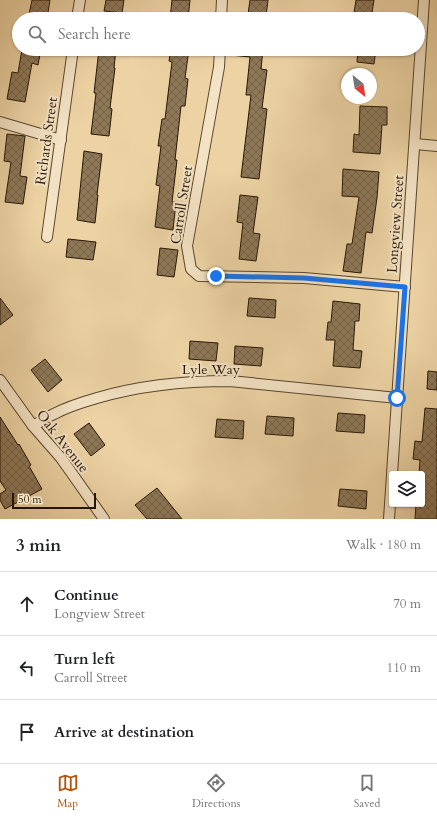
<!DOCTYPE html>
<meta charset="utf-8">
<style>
:root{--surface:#fff;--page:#f2f2f2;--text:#202124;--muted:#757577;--line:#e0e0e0;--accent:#b45309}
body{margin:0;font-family:Cardo,serif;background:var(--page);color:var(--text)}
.controls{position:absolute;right:12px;bottom:12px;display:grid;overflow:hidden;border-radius:4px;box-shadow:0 1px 3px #0004}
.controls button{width:36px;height:36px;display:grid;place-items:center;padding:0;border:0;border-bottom:1px solid var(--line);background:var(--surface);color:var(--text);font:20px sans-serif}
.compass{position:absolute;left:341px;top:68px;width:36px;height:36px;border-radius:50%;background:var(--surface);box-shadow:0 1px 3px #0004;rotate:150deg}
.scale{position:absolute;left:12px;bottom:10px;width:84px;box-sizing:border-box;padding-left:4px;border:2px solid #271605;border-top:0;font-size:11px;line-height:14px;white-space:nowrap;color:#271605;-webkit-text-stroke:3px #f3e2c4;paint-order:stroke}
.stop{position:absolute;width:12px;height:12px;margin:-9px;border:3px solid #1a73e8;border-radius:50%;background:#fff}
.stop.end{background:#1a73e8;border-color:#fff;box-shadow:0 1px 4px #0008}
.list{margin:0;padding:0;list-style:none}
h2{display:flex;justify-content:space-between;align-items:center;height:52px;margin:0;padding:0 16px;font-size:17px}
h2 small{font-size:13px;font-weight:400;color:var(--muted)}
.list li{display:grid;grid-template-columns:26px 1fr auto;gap:12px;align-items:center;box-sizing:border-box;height:64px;padding:0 16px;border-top:1px solid var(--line)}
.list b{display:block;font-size:15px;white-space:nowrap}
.list p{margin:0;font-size:13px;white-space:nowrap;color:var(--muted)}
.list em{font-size:13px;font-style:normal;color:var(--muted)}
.icon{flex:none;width:22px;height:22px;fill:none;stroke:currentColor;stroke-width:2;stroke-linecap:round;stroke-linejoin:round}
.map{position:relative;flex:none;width:437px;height:519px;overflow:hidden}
.search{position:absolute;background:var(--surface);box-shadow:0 1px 3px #0004;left:12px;right:12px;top:12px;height:44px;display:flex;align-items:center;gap:10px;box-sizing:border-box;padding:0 14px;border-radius:22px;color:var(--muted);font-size:15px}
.sheet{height:244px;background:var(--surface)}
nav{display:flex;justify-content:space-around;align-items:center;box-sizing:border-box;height:56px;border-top:1px solid var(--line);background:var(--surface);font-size:11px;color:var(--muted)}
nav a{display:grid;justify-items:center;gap:2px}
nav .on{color:var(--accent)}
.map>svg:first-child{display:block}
.building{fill:url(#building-cross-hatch);stroke:#271605}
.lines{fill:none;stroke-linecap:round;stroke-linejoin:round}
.minor-casing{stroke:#58452d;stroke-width:12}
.minor{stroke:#f3e2c4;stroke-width:10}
.route{stroke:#1a73e8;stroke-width:5}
.labels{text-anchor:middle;stroke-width:4;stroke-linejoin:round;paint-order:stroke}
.street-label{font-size:14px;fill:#271605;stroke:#f3e2c4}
</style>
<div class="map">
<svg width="437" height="519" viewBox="0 0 437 519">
<defs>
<pattern id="building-cross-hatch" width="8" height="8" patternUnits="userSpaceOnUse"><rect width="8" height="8" fill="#8e7858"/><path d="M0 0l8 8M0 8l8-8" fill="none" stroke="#746147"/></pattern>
</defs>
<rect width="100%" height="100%" fill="#edd3a4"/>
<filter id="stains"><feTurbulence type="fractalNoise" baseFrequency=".005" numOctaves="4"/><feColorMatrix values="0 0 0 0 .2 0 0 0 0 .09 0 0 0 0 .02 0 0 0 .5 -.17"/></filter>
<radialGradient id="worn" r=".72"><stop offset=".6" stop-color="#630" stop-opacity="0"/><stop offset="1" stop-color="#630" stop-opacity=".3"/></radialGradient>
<!-- building -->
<g class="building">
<polygon points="32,0 50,0 47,19 28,19"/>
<polygon points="106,0 124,0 122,13 104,11"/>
<polygon points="172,0 190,0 188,19 170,19"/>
<polygon points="250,0 268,0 266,16 248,14"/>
<polygon points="356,0 374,0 371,19 353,19"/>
<polygon points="22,49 41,49 38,65 32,63 25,102 7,99 12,72 18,73"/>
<polygon points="99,49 116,49 114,68 115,68 110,108 112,109 109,136 91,134 96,93 94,93"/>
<polygon points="171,49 189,49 185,78 188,79 185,106 181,106 175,160 177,160 172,202 176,202 173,230 155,227 160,186 156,185 161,146 158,146 162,119 165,119 172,62 169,61"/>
<polygon points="231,49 263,49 261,69 267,70 262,108 267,109 259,179 241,177 251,95 246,95 250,57 230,55"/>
<polygon points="358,49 376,49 374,64 357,62"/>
<polygon points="360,106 387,107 387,125 382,125 380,154 353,152 354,134 359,135"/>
<polygon points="7,134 25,136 20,176 27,177 23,204 5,202 11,162 4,161"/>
<polygon points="84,151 102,154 97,195 98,195 95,223 77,220"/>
<polygon points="343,169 379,172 377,198 372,233 366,232 361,273 343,271 347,244 352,244 359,197 342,196"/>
<polygon points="240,195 258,197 253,233 260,234 256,261 239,259 243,223 237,222"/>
<polygon points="68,239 96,242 93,260 66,257"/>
<polygon points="160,248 178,250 174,277 157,275"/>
<polygon points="0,298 13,315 0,325"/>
<polygon points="249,298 276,300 275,318 247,316"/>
<polygon points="333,301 360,304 359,321 355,321 353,350 362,351 360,368 333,366 335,340 326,340 328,322 331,322"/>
<polygon points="190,341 218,343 216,361 189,359"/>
<polygon points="235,346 263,348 261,366 234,364"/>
<polygon points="45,359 62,380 48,392 31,370"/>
<polygon points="428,371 437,372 437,390 427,389"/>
<polygon points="425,408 437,409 437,519 415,519 416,504 422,504 422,474 419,474 420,460 413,459 415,441 422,442"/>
<polygon points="338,413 365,415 364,433 336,431"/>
<polygon points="267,416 294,418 293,436 265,434"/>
<polygon points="0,417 18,445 19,444 31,465 29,466 42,489 5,509 0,500 0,494 6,490 0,481"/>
<polygon points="217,419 244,421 243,439 215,437"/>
<polygon points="89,423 105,445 91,456 74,434"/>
<polygon points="157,488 182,519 147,519 135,505"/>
<polygon points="340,489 367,491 366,509 338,506"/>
</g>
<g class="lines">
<defs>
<g id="minor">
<polyline points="77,19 80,0"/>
<polyline points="221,19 222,0"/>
<polyline points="220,49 219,67 187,246 191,269 199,276 304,278 405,287"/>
<polyline points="0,122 61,140"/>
<polyline points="415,144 437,146"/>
<polyline points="47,237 73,49"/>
<polyline points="0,380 33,426 61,458 104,519"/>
<path d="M33,426C40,422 47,417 54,414C67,407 83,402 97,398C141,385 184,381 230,381L397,398"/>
<polyline points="392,474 424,0"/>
<polyline points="389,519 392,475"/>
</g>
</defs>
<!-- minor casing -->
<use href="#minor" class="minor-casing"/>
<!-- minor -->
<use href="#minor" class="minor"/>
</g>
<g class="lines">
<!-- route -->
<polyline class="route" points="216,276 304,278 405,287 397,398"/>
</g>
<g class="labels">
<!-- street labels -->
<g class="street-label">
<text transform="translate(46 141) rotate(-82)" y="5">Richards Street</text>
<text transform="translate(181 205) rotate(-81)" y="5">Carroll Street</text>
<text transform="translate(395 224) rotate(-86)" y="5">Longview Street</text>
<text x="211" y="374">Lyle Way</text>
<text transform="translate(63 441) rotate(52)" y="5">Oak Avenue</text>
</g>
</g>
<rect width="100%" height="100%" filter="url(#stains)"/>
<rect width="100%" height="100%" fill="url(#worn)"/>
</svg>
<div class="controls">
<button><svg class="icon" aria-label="layers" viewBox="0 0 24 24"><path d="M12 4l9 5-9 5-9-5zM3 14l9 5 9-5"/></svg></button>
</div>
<svg class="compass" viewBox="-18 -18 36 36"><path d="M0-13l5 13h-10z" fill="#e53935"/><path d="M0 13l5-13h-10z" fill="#757577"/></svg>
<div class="scale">50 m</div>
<div class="stop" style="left:397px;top:398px"></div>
<div class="stop end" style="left:216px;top:276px"></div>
<div class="search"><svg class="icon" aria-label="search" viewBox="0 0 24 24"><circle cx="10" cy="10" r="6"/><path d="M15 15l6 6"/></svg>Search here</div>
</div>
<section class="sheet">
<h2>3 min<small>Walk · 180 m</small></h2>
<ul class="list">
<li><svg class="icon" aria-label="ahead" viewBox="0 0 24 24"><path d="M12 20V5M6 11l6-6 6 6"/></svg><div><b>Continue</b><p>Longview Street</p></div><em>70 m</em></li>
<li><svg class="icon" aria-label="left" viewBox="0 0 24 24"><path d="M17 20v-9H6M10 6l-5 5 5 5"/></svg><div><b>Turn left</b><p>Carroll Street</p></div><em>110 m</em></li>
<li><svg class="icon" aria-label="arrive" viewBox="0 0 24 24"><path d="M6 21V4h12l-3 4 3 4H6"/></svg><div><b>Arrive at destination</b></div></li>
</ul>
</section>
<nav>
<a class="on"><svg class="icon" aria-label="map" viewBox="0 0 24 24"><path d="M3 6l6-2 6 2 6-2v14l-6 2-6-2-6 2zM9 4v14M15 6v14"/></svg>Map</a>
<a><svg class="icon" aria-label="directions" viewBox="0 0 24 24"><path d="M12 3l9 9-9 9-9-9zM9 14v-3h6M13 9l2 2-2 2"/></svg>Directions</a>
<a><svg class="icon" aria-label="saved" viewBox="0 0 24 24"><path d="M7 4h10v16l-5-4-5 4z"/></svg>Saved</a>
</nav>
